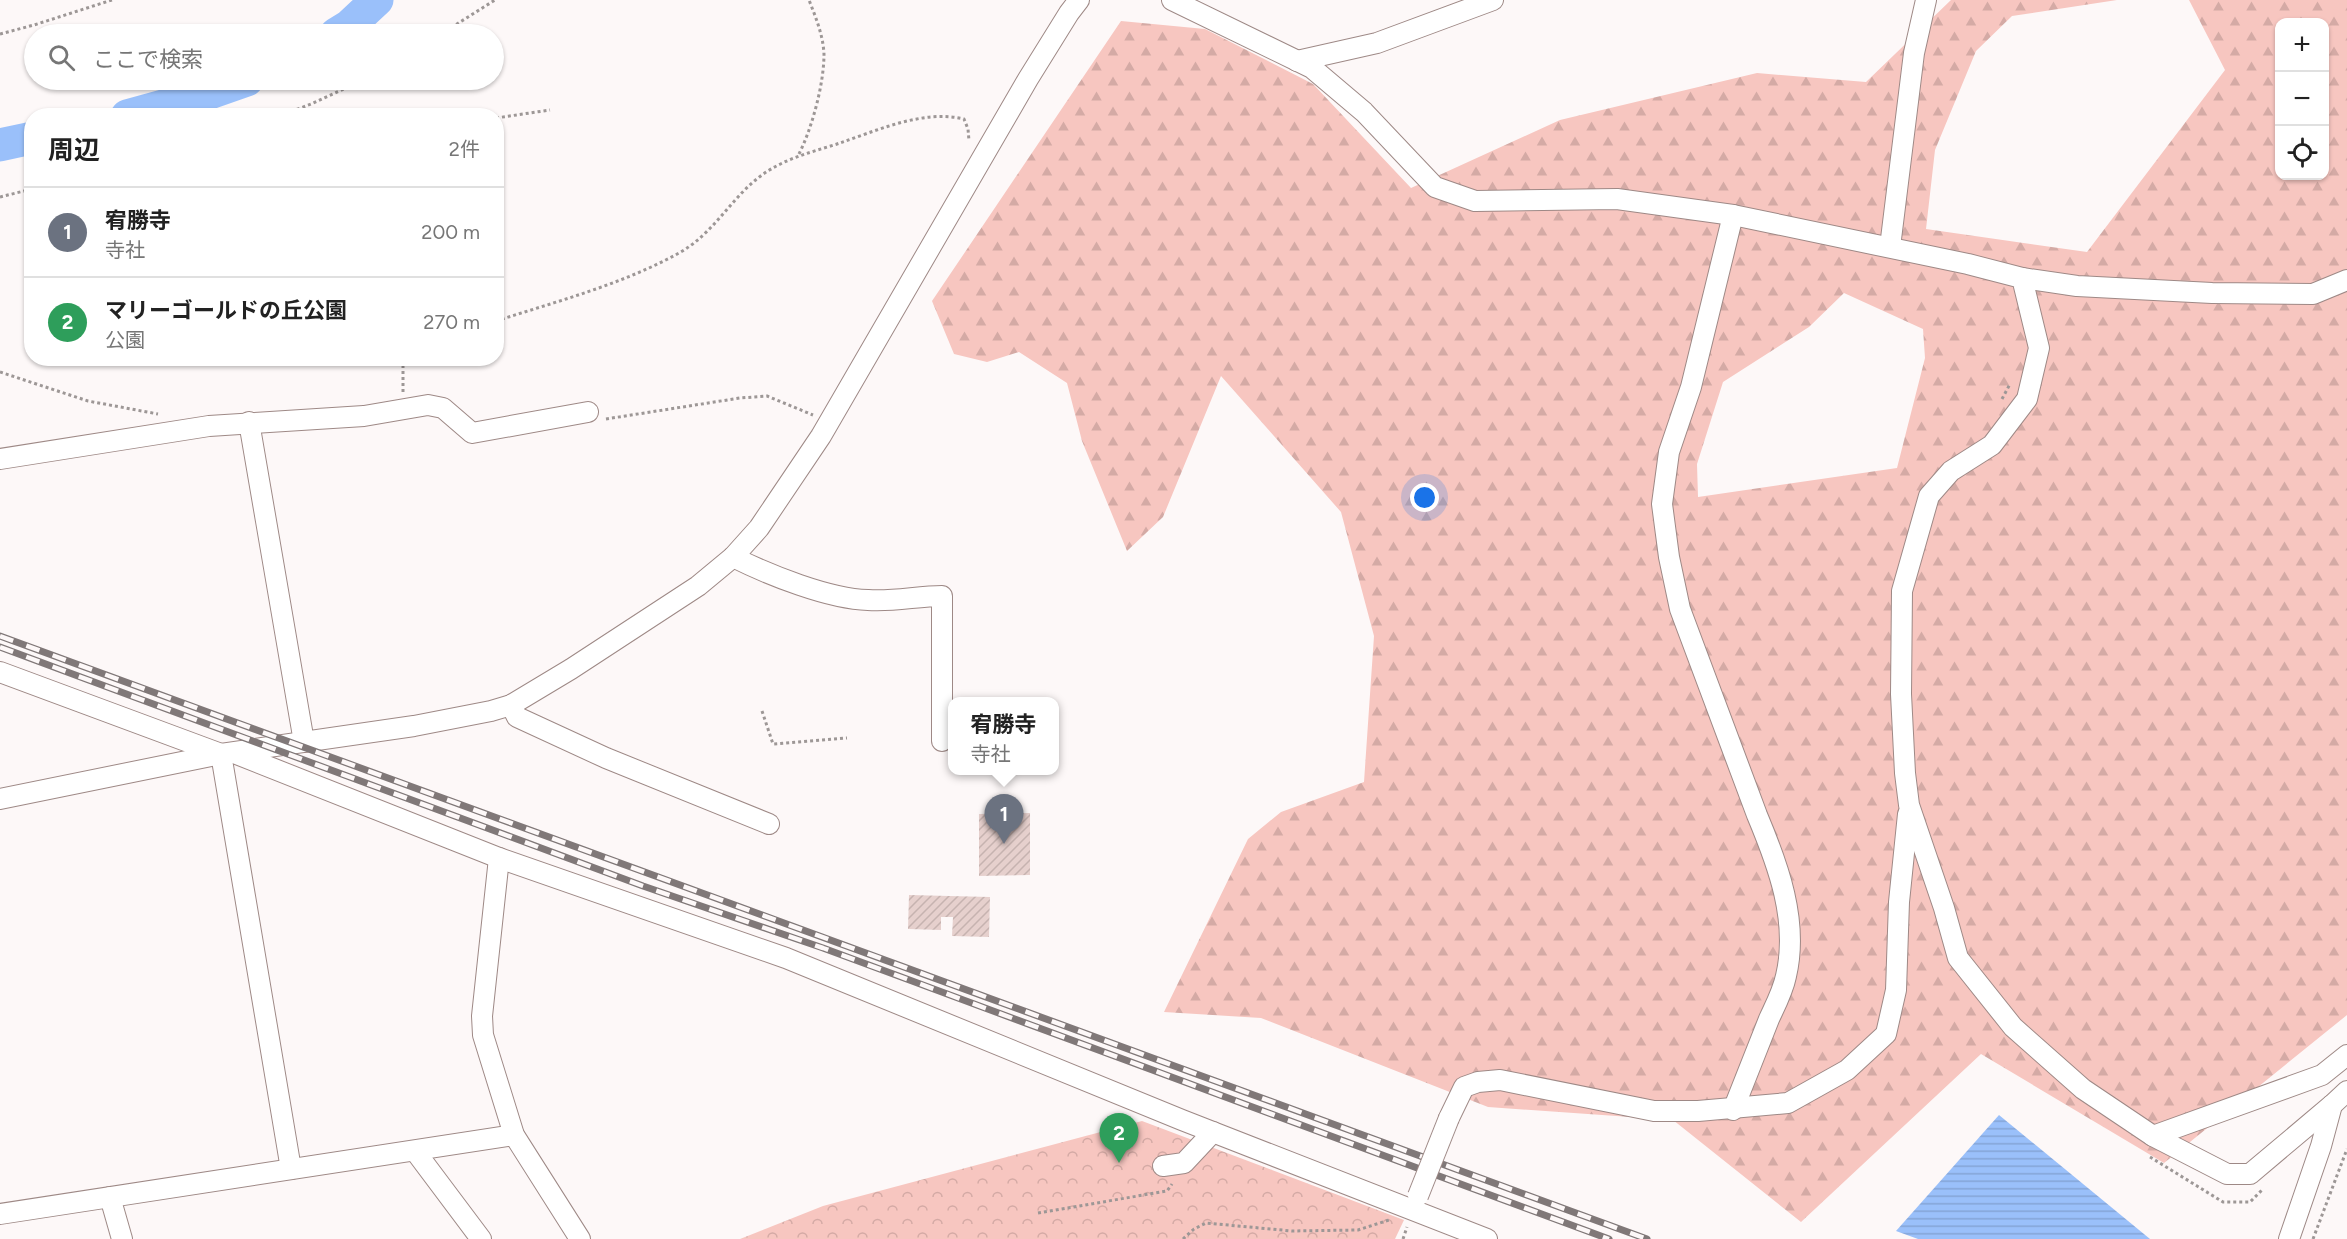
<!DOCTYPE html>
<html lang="ja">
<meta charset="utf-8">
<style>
:root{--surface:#fff;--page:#f2f2f2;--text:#222;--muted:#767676;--line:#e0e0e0;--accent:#7c3aed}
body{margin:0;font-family:Figtree,"Noto Sans JP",sans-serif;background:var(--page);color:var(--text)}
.controls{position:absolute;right:18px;top:18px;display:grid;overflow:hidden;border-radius:12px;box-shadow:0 2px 4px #0004}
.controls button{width:54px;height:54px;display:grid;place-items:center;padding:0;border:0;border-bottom:2px solid var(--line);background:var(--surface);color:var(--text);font:30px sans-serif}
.you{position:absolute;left:1425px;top:498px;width:21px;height:21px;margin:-15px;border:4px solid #fff;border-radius:50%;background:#1a73e8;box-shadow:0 0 0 9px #1a73e833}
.badge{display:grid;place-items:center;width:39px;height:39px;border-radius:50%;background:var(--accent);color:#fff;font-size:20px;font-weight:700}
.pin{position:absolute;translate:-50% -50px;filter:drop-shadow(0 2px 3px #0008)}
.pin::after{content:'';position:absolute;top:32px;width:21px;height:18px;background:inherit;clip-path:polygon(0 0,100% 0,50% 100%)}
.popup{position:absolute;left:948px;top:697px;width:111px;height:78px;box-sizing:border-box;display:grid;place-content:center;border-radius:12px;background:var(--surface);filter:drop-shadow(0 2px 4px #0005);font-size:20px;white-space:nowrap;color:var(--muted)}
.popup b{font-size:22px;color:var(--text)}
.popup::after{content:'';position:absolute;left:50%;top:100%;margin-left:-12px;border:12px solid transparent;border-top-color:var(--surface)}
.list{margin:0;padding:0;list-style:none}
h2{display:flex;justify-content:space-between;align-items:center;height:78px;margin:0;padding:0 24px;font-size:26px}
h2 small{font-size:20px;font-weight:400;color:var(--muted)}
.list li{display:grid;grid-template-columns:39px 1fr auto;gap:18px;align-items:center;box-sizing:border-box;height:90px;padding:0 24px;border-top:2px solid var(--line)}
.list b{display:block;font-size:22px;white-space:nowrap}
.list p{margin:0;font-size:20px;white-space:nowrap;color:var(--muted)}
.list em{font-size:20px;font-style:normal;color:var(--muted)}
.icon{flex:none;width:33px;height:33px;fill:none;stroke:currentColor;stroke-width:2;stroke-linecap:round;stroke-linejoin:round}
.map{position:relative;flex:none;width:2347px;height:1239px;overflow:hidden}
.search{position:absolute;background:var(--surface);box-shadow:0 2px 4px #0004;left:24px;top:24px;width:480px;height:66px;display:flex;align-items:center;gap:15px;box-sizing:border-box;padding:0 21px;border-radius:33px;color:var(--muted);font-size:22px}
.panel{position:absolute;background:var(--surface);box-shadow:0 2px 4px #0004;left:24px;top:108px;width:480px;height:258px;border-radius:24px}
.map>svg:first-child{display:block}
.forest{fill:url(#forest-firs);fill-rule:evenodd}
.park{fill:url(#park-crowns)}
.water{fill:url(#water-rules)}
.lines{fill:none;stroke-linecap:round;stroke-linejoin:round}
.river{stroke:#9ac0fa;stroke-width:33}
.building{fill:url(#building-hatch)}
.minor-casing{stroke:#9e8986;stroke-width:22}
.path{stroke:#9d9796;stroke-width:3;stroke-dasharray:3 3;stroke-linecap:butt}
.minor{stroke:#fff;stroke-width:20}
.rail-casing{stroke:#807878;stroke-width:7}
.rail{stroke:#fdf8f8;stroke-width:4.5;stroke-dasharray:14;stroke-linecap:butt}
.minor-bridge-casing{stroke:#9e8986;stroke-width:22;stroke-linecap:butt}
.minor-bridge{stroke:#fff;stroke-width:20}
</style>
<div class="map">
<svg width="2347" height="1239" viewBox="0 0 2347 1239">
<defs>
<pattern id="forest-firs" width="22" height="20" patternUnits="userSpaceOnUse" patternTransform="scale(1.5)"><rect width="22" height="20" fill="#f7c6c0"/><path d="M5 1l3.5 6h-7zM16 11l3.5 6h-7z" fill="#d4aaa5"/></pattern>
<pattern id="park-crowns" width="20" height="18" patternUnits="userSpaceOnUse" patternTransform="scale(1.5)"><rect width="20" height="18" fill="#f7c6c0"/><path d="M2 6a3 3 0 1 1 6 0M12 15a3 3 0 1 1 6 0" fill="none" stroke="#d4aaa5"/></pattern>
<pattern id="water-rules" width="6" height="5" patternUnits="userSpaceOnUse" patternTransform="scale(1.5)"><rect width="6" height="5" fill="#9ac0fa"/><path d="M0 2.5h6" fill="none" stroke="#85a5d6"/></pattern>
<pattern id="building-hatch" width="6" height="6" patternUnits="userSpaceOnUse" patternTransform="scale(1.5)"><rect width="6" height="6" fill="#e6d0cd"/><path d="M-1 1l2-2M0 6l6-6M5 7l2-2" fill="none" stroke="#c6b3b0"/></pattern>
</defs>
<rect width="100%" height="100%" fill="#fdf8f8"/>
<!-- forest -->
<path class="forest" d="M1951,0H2117L2012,16L1976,51L1935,150L1926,229L2087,252L2225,70L2189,0H2347V1015L2164,1163L1981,1054L1801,1222L1673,1120L1488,1107L1261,1018L1164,1012L1248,839L1281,812L1364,782L1374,636L1341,512L1221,376L1163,517L1127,551L1082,441L1067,383L1019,352L987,362L954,354L932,301L1121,21L1205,29L1313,84L1411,188L1560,120L1757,73L1866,82ZM2280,22H2324V176H2280ZM1844,293L1923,329L1925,358L1897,468L1698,497L1697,464L1723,382L1809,327Z"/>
<!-- park -->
<polygon class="park" points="1142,1121 1404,1220 1395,1239 740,1239 823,1206"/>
<!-- water -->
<polygon class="water" points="1999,1115 2150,1239 1918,1239 1896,1231"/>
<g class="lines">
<!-- river -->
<g class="river">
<polyline points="336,34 349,26 377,0"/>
<polyline points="127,116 207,94 247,80"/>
<polyline points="0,145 32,138"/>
</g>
</g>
<!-- building -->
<g class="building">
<polygon points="1030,813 1030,875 979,876 979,814"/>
<polygon points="909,895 990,897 989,937 952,936 953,917 941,917 941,930 908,929"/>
</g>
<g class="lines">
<defs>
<g id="minor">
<polyline points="1172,0 1312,68 1364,112 1435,187 1475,201 1617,199 1733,215 1968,264 2022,278 2039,348 2027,399 1992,445 1951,471 1929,496 1902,591 1901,694 1905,773 1909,805 1944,908 1958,958 2013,1027 2083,1089 2153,1136 2227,1174 2250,1174 2332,1105"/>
<polyline points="1297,61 1377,43 1493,0"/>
<polyline points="1890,247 1914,53 1926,0"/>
<polyline points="2022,278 2077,286 2212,293 2313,294 2347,280"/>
<polyline points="249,422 304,742"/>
<polyline points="0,459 209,426 364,416 428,405 443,408 472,433 588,412"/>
<path d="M733,557C769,575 829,599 868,600C893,602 918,596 942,596V741"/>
<polyline points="0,672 221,754 291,1169"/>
<polyline points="511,705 517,717 606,758 769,824"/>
<polyline points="234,753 499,858 786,958 1182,1120 1487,1239"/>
<polyline points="0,799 221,754 414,726 491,711 511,705 571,669 698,586 733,557 759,528 821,436 1028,79 1069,13 1079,0"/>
<polyline points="499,858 482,1016 483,1035 514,1135 580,1239"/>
<path d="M1733,1110C1745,1079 1757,1049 1769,1019C1775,1006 1783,991 1786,976C1799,921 1778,865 1757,815L1680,609L1669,557L1662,504L1669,452L1691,387L1733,215"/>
<polyline points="1449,1118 1464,1087 1478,1082 1500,1080 1654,1111 1698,1111 1788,1103 1847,1070 1886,1034 1896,990 1899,902 1908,814"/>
<polyline points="2153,1136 2322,1075 2347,1055"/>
<polyline points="415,1151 481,1239"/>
<polyline points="1163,1166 1184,1163 1213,1132"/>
<polyline points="110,1197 122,1239"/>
<polyline points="0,1214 514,1135"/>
<polyline points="2289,1239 2321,1146 2332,1105 2347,1091"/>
</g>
</defs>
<!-- minor casing -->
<use href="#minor" class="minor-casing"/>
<!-- path -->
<g class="path">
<polyline points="0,34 34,25 112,0"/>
<polyline points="441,34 495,0"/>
<polyline points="280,116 311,104 363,80"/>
<polyline points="496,118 550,110"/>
<path d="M799,154C812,128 824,84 824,54C823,35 816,18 809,0"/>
<polyline points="0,197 32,189"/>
<path d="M496,321C558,301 623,284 679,253C713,234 729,201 758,178C782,159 809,153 837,144C876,131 923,109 964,119L968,129L969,141"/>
<polyline points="0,372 88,401 158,414"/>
<polyline points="403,392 403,363 407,358"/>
<polyline points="2002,399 2010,384"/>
<polyline points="606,419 740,398 767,396 813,415"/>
<polyline points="762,711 773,744 847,738"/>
<polyline points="2150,1157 2223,1202 2250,1202 2263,1189"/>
<polyline points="1038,1213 1167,1191 1172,1184"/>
<polyline points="1183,1239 1194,1229 1206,1223 1292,1231 1358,1230 1389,1220"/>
<polyline points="1403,1239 1407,1227"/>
<polyline points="2313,1239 2347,1149"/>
</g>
<!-- minor -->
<use href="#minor" class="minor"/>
<defs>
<g id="rail">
<polyline points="0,636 1647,1239"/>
<polyline points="0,647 643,886 823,948 1609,1239"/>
</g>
</defs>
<!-- rail casing -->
<use href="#rail" class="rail-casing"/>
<!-- rail -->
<use href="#rail" class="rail"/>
<defs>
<polyline id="minor-bridge" points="1418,1196 1449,1118"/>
</defs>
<!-- minor-bridge casing -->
<use href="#minor-bridge" class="minor-bridge-casing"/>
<!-- minor-bridge -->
<use href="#minor-bridge" class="minor-bridge"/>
</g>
</svg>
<div class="controls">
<button>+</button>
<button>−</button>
<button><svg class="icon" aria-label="locate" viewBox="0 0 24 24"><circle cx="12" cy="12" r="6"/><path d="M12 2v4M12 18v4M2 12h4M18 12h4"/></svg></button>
</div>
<div class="you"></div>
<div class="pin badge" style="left:1004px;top:844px;background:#6b7280">1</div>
<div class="popup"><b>宥勝寺</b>寺社</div>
<div class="pin badge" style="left:1119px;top:1163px;background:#2e9e5b">2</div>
<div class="search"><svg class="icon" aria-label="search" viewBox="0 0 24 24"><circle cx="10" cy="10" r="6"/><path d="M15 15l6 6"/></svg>ここで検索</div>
<section class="panel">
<h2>周辺<small>2件</small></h2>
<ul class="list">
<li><span class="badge" style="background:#6b7280">1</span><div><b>宥勝寺</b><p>寺社</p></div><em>200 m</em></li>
<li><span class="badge" style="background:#2e9e5b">2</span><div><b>マリーゴールドの丘公園</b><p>公園</p></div><em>270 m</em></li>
</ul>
</section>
</div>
